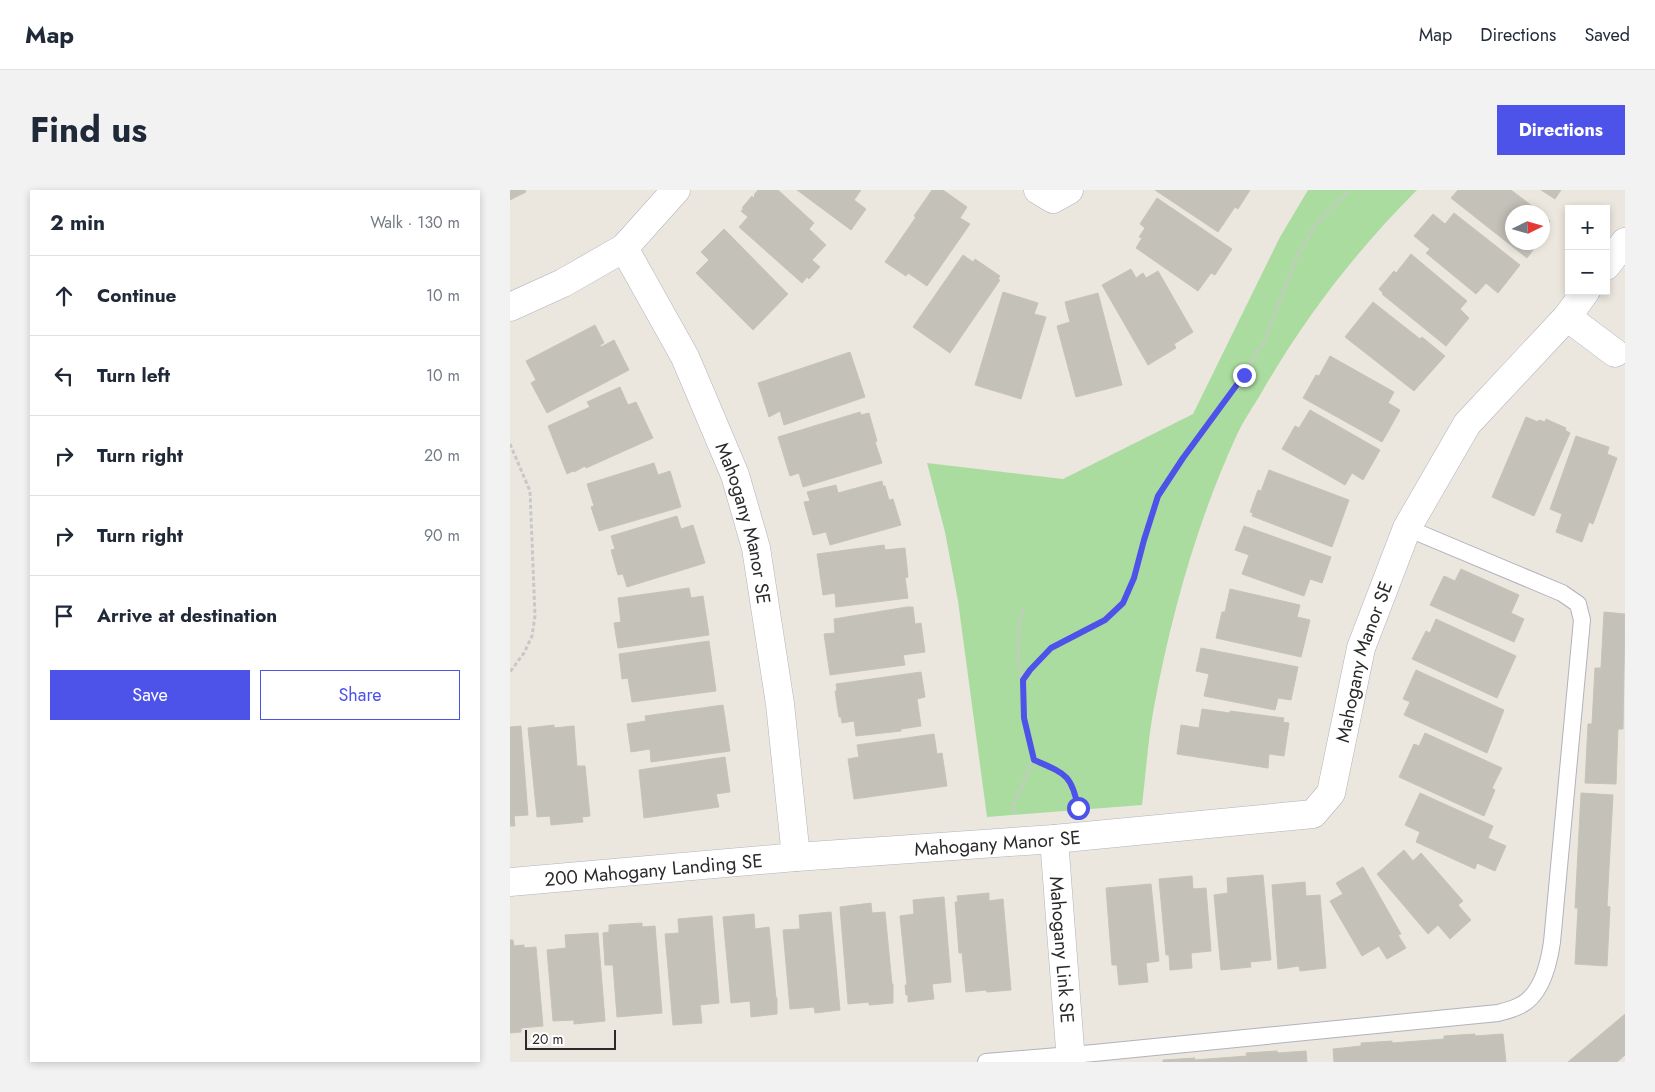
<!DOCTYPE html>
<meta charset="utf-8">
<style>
:root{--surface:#fff;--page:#f2f2f3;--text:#1f2937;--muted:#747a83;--line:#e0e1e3;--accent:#4d52e9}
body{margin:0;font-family:Jost,sans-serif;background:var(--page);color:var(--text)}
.controls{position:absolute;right:15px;top:15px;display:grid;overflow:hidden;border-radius:0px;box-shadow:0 2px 8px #0003}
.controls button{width:45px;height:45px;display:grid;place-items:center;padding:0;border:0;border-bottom:1px solid var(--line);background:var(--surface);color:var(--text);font:25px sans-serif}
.compass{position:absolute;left:995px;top:15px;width:45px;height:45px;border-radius:50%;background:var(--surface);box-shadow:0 2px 8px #0003;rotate:85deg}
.scale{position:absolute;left:15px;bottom:12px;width:91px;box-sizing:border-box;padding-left:5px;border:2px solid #2a2a2a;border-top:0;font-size:14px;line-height:18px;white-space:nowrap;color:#2a2a2a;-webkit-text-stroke:4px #fff;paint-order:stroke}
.stop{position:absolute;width:15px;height:15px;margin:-11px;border:4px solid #4d52e9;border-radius:50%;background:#fff}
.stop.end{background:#4d52e9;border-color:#fff;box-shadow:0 1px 5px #0008}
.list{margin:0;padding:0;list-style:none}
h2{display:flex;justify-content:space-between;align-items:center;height:65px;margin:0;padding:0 20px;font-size:21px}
h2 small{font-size:16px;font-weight:400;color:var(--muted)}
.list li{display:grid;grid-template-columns:32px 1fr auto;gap:15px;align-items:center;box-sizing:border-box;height:80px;padding:0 20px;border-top:1px solid var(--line)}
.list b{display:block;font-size:19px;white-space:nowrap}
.list em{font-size:16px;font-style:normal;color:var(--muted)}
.actions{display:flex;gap:10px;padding:15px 20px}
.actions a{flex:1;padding:11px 0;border:1px solid var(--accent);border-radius:0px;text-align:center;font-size:18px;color:var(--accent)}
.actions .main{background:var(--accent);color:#fff}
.icon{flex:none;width:28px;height:28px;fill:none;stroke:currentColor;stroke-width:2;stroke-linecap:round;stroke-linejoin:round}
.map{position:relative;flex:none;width:1115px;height:872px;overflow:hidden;border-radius:0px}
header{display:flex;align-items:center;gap:30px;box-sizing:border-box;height:70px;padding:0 25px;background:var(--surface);border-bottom:1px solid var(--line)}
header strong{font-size:24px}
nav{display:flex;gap:28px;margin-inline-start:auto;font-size:18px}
.intro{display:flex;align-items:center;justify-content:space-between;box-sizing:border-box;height:120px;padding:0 30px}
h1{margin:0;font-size:35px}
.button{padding:12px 22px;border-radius:0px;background:var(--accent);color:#fff;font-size:18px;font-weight:700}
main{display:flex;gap:30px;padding:0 30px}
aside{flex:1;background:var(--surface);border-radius:0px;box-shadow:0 2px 8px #0003}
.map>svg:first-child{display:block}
.green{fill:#abdc9f}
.building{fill:#c4c1b9;stroke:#c6c3b8}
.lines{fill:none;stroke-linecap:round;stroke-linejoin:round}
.service-casing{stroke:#b1b2bd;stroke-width:18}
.minor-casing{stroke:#b1b2bd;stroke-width:29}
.path{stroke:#c8c8c8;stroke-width:3;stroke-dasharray:4 2.5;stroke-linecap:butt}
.service{stroke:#fff;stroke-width:16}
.minor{stroke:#fff;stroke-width:28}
.route{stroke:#4d52e9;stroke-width:6}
.labels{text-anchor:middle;stroke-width:4.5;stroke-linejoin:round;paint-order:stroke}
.street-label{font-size:19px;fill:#2a2a2a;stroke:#fff}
</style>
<header>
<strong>Map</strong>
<nav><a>Map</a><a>Directions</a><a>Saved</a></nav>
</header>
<div class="intro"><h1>Find us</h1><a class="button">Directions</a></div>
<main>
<aside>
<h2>2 min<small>Walk · 130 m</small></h2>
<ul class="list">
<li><svg class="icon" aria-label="ahead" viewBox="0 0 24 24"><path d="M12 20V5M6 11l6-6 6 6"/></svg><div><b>Continue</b></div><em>10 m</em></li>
<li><svg class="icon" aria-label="left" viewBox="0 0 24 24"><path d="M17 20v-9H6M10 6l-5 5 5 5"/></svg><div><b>Turn left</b></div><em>10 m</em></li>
<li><svg class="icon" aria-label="right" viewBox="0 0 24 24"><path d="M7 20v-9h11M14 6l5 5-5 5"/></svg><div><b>Turn right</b></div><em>20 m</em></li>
<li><svg class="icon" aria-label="right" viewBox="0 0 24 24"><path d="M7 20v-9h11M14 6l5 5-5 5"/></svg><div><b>Turn right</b></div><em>90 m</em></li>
<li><svg class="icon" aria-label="arrive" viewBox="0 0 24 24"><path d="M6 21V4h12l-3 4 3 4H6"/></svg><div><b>Arrive at destination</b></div></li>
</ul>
<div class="actions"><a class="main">Save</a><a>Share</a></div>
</aside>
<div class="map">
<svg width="1115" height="872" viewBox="0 0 1115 872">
<rect width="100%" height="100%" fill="#ebe7de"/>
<!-- green -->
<path class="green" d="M798,0H907C846,61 796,126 753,200C744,216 732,232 725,249C686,335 661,426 644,517C638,549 636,583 632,615L477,627L448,411L435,342L417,273L553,289L683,224L770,47Z"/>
<!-- building -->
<g class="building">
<polygon points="0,0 15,0 16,2 0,10"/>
<polygon points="248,0 268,0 304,33 299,39 316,55 302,70 310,77 299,89 297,87 292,93 229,37 238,27 231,21 234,19 232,18 242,6 243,8 245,6 244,5"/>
<polygon points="287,0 351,0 344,10 356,19 341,40"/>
<polygon points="422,0 433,0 457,17 450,28 460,34 417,96 398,83 396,86 375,72 406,27 404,26"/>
<polygon points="645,0 740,0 728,19 725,17 708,42"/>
<polygon points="948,0 1001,0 1030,22 1002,22 1002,52 1029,52 1017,68 941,8"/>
<polygon points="1031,0 1051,0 1045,9"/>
<polygon points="647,8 722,59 705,85 701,83 688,101 626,58 632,48 629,47 635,38 630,34"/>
<polygon points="944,23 1010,75 988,103 976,93 966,104 916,63 920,59 904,46 923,24 935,34"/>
<polygon points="1032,25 1040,31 1034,40 1037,42 1032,48"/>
<polygon points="214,39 278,104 243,140 186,83 199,70 191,62"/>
<polygon points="901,64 957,111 950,119 959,128 936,156 872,104 873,103 869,99 884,81 886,83"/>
<polygon points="453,65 463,72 465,69 490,86 488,89 490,90 440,163 403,137"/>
<polygon points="621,79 626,88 633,83 636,88 648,81 683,142 664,154 666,158 638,175 592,95"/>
<polygon points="493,102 528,113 524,124 536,127 511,209 465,195"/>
<polygon points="588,103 612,195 566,207 547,136 560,132 555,112"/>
<polygon points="863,112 910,149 912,147 935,166 904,201 835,147"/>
<polygon points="85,135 94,153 90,155 91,157 104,150 119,180 37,223 21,193 26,190 16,171"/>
<polygon points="340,162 355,207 274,235 270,221 259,227 248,193"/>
<polygon points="820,166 884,202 878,213 890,220 872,252 793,208 806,185 809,186"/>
<polygon points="110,197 118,215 126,212 143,248 76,278 75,276 64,282 63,281 57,284 38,236 80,217 77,212"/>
<polygon points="800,220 870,260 853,290 842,283 835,295 772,259 785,236 789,238"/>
<polygon points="350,222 351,225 359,223 367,251 365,252 372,273 293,297 289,283 280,286 268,247"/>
<polygon points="1016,227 1028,232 1029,230 1035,232 1036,229 1056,238 1055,240 1060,243 1024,326 982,307"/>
<polygon points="1066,246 1099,257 1097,264 1107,268 1083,334 1079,332 1072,352 1046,342 1052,324 1040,319"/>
<polygon points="144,273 148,285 160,281 171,317 89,341 81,317 84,316 77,294"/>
<polygon points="759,280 839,310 822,357 742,326 743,323 740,322 748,300 751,301"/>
<polygon points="372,291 373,296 375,296 379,310 383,309 391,335 320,355 316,342 303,345 294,312 300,311 297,302 326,295 328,303"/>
<polygon points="167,326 171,339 183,335 195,373 117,397 113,384 108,385 101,360 105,359 101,346"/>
<polygon points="734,336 821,367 812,393 800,389 794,406 732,384 739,365 725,360"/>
<polygon points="374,355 375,360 395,358 398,387 395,388 398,408 326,417 325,403 313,405 307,364"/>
<polygon points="951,379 1009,405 1001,423 1014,429 1004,452 920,415 934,386 945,391"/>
<polygon points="179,398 181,408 193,406 199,445 108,458 104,433 111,432 108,408"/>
<polygon points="720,399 790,415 787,427 800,430 791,467 706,448 712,422 715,422"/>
<polygon points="397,417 403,417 405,434 411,433 415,462 393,465 395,475 320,485 314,444 325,443 324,429"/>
<polygon points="1094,422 1115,424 1113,539 1108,539 1106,594 1075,593 1078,534 1082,534 1085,478 1091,478"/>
<polygon points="926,429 1006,466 987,508 902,469 916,441 920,443"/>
<polygon points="199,451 206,501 122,512 118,488 112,489 109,464"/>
<polygon points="691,458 788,477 781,510 768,508 765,520 694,506 699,484 686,481"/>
<polygon points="906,480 994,520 977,563 894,525 900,512 893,509"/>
<polygon points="411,482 415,507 407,509 411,536 391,539 391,541 346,546 344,531 332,533 331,527 329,527 325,501 327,501 326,494"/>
<polygon points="213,515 220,561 141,572 140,559 121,562 117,534 136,531 135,526"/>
<polygon points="692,519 720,523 720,521 774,528 773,532 779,533 774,566 759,564 758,578 667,564 671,535 689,538"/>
<polygon points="44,535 44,538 64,536 67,576 75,576 80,626 72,627 73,632 41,635 40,626 27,627 18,538"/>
<polygon points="11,536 18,625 4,626 5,636 0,636 0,537"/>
<polygon points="915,543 992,578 982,598 985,600 974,626 889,587 904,554 909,556"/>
<polygon points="424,544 427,564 432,563 437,596 344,609 338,569 349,567 347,555"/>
<polygon points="215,567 220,602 206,604 209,617 134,628 129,580"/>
<polygon points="910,603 983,636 978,648 996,656 985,681 967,673 965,679 906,652 910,642 895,635"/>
<polygon points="1071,603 1103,605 1097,716 1100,717 1097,776 1065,774 1068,718 1065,718"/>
<polygon points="894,660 903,671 911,663 953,711 948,715 961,730 940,749 928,735 918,744 867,684"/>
<polygon points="853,677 891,744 888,745 896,758 877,769 869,756 852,766 820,711 833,704 826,693"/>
<polygon points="753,685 761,770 740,772 741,777 711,780 704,705 718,703 717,688"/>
<polygon points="682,686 683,699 696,698 701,761 681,763 682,778 660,780 659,765 656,765 649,689"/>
<polygon points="795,692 796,706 810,705 816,778 790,781 789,776 768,779 762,695"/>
<polygon points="641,694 649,771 636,773 638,792 609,795 607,775 602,775 596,698"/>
<polygon points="479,703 479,711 493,709 501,800 477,802 476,800 456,802 452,763 449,763 445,712 448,712 447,706"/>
<polygon points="434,707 441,792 422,794 424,809 398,812 398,805 396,805 395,795 397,795 390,726 404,724 403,710"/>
<polygon points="361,713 362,723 375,722 382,794 383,794 383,813 359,815 359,812 338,814 330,717"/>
<polygon points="321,722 330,820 305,823 304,817 280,819 273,740 290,739 289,725"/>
<polygon points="244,724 245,739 259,737 266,808 267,808 267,824 241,827 240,811 221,813 213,727"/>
<polygon points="202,726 209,813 190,815 192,833 163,835 155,744 169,743 168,729"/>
<polygon points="132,733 132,737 145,736 152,823 107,827 103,775 95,775 93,743 99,742 99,735"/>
<polygon points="88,743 95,831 64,834 64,830 43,831 37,760 56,758 55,745"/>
<polygon points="0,750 3,750 4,756 14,755 14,758 26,757 33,836 11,838 11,842 0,843"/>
<polygon points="1115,824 1115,865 1107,872 1058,872"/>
<polygon points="965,844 965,846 993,844 996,872 824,872 823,859 851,856 851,853 882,851 882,853 934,849 934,846"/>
<polygon points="767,861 768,863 796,861 797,872 653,872 653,870 685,868 684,870 737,866 736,863"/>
</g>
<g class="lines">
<defs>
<path id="service" d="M476,872L584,863L988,823C996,821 1004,819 1011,815C1032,804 1039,773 1042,752L1072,430L1068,414L1052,403L897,338"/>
<g id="minor">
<polyline points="528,0 543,9 559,0"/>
<path id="s1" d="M114,58L175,167L225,285L246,358L270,514L286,667"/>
<polyline points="1096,76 1115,52"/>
<polyline points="0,117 53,93 114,58 166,0"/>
<polyline points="1057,127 1105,163"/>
<path id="s2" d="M544,649L561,872"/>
<path id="s3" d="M0,692L286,667L544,649L803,624L821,603L851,458L897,338L957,234L1057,127L1076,101"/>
</g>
</defs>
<!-- service casing -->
<use href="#service" class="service-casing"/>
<!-- minor casing -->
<use href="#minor" class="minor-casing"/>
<!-- path -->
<g class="path">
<polyline points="0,254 20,301 25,426 22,446 14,463 0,482"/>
<polyline points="513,419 509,433 508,470 513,490 514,528 523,570"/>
<polyline points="513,490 520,480 541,458 595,430 613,413 624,388 634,350 648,306 673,268 734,185 754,152 787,67 804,37 839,0"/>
<path d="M504,622V614L523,570C553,582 562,584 568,617"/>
</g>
<!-- service -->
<use href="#service" class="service"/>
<!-- minor -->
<use href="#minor" class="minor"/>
</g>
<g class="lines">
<!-- route -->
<path class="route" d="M568,618C562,584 554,583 524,570L514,528L513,490L520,480L541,458L595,430L613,413L624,388L634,350L648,306L673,268L734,185"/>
</g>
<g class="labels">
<!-- street labels -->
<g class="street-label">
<text dy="7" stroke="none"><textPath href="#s1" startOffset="302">Mahogany Manor SE</textPath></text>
<text dy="7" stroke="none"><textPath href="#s3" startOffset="969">Mahogany Manor SE</textPath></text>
<text dy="7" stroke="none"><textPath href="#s3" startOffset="489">Mahogany Manor SE</textPath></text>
<text dy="7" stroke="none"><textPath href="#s3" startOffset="144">200 Mahogany Landing SE</textPath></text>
<text dy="7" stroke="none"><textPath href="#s2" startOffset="111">Mahogany Link SE</textPath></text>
</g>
</g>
</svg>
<div class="controls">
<button>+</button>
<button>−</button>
</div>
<svg class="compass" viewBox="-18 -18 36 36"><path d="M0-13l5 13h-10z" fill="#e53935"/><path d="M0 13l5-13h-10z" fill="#747a83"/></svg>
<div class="scale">20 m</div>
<div class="stop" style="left:568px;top:618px"></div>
<div class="stop end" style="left:734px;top:185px"></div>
</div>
</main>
